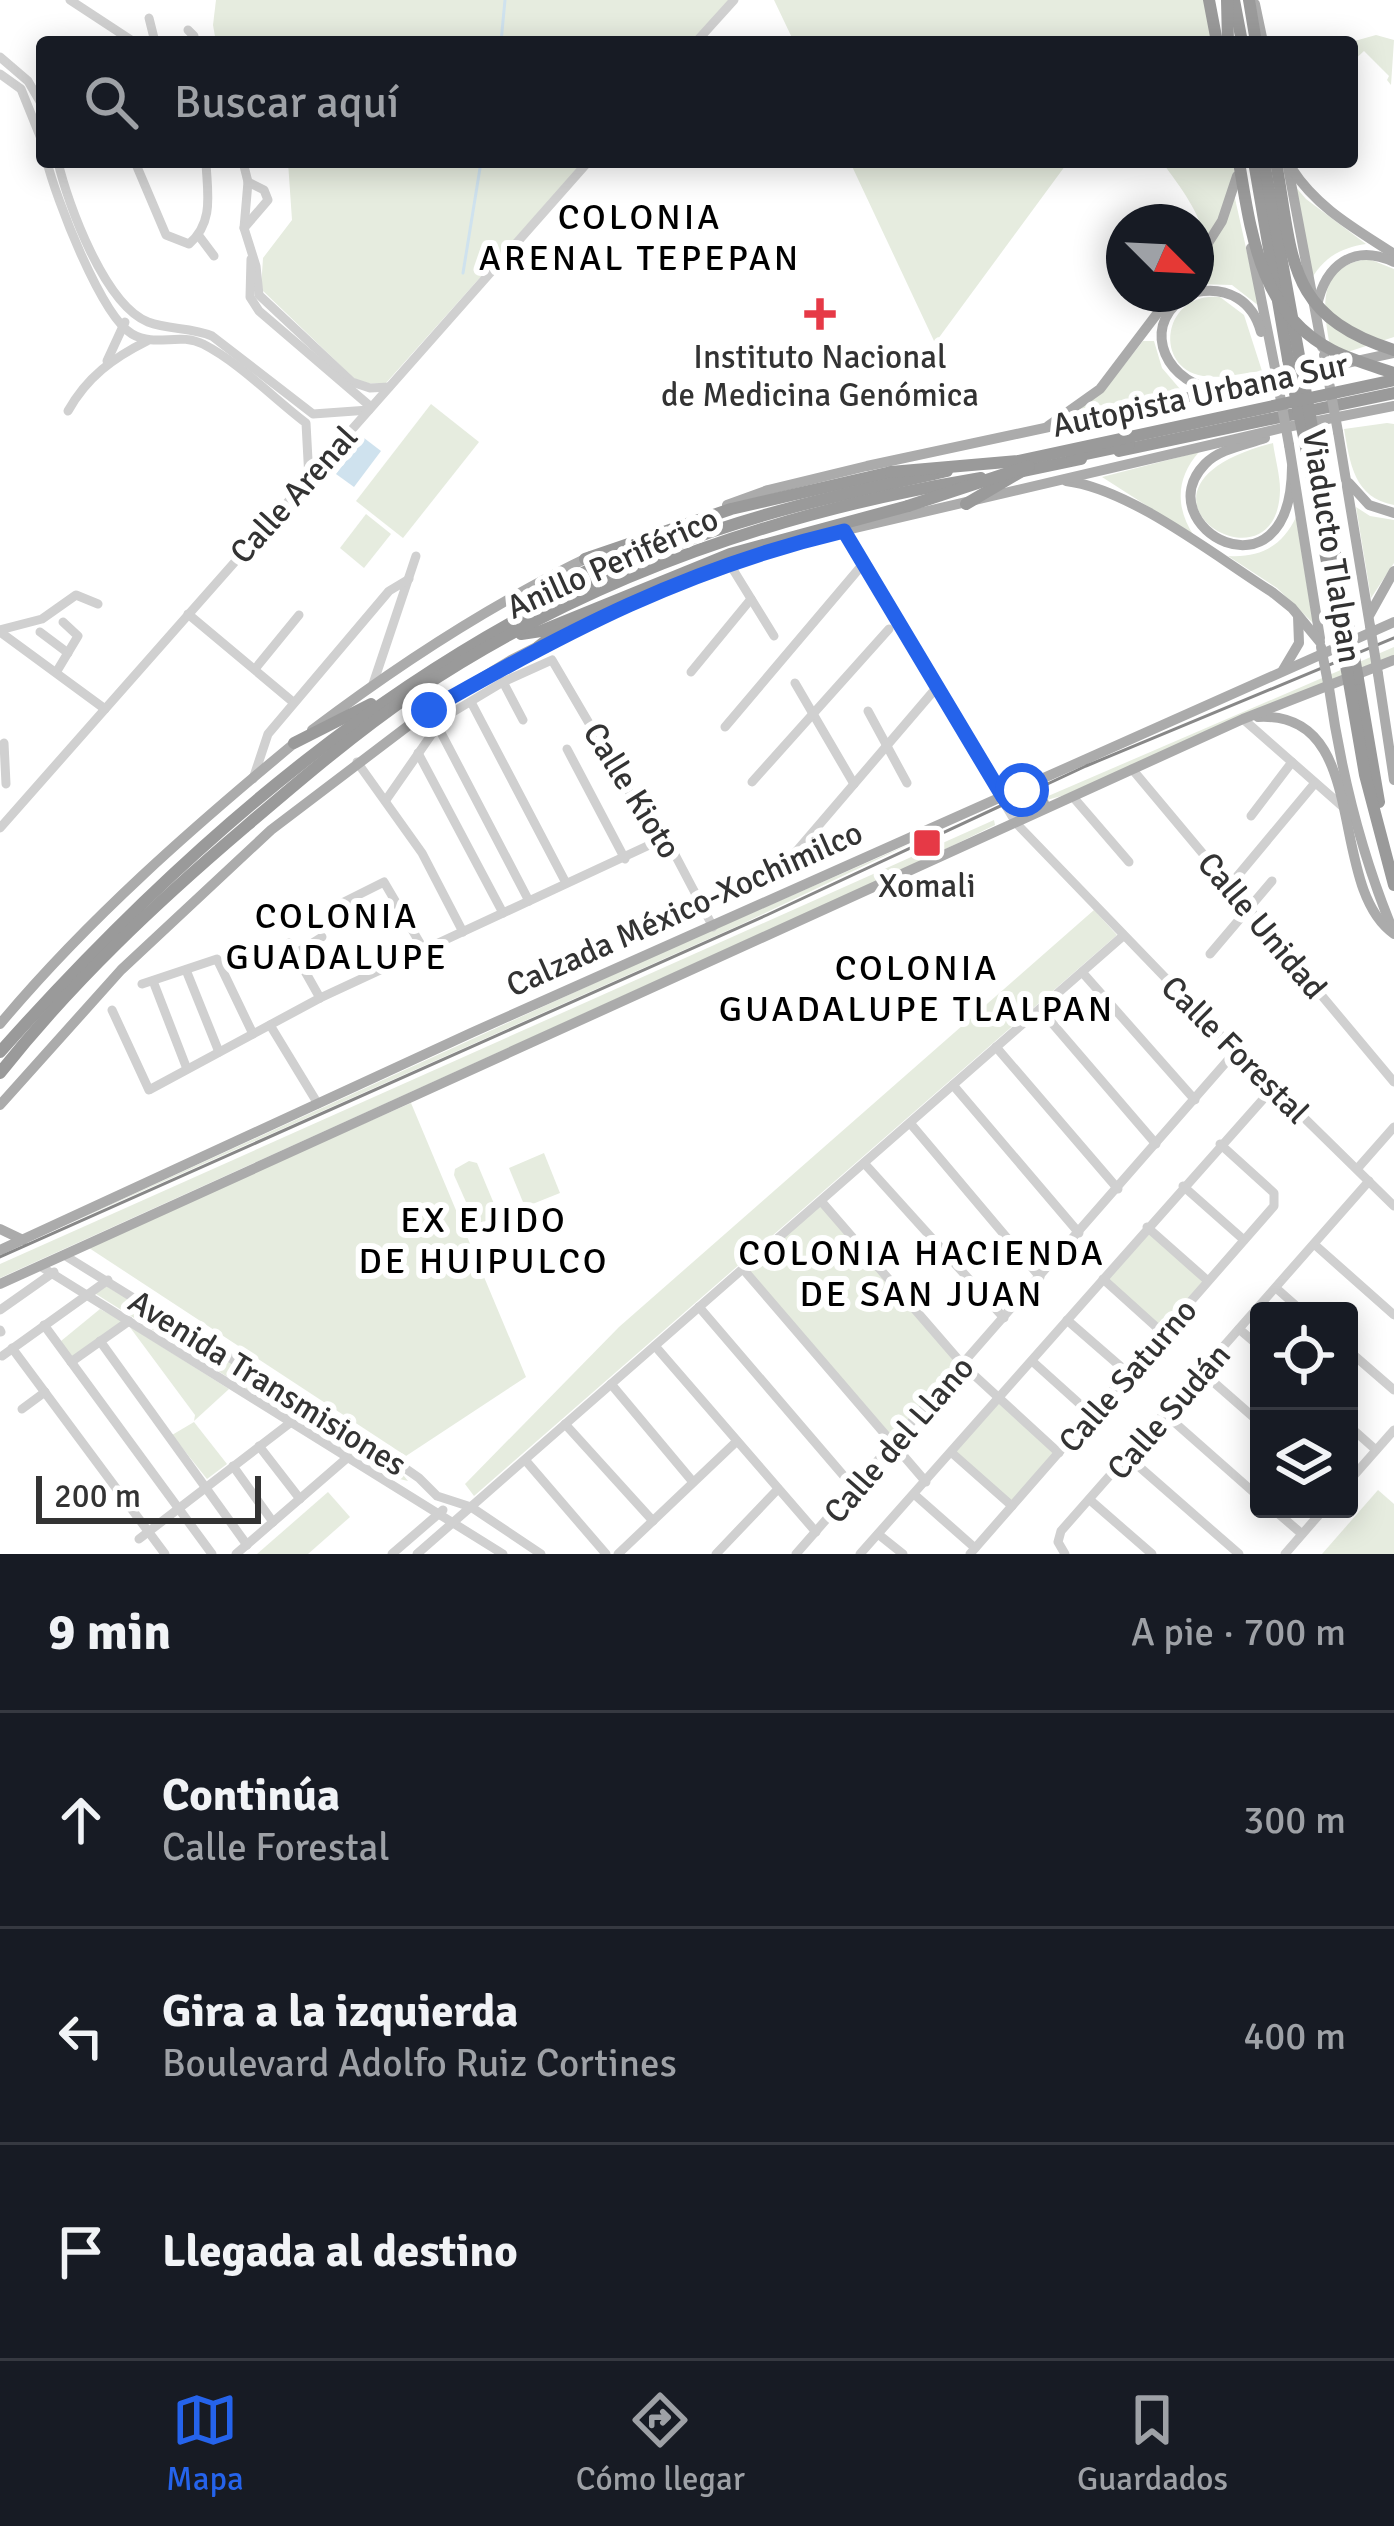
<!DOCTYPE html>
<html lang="es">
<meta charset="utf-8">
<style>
:root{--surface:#171b24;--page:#242831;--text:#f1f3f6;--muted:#9ea1a6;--line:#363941;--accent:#2563eb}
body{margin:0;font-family:Signika,sans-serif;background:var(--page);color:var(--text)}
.controls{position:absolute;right:36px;bottom:36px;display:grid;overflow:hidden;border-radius:12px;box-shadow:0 6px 30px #0003}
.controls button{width:108px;height:108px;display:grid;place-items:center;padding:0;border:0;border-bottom:3px solid var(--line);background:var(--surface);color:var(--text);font:60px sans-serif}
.compass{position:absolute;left:1106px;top:204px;width:108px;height:108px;border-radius:50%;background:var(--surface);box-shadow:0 6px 30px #0003;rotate:114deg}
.scale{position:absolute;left:36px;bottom:30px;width:225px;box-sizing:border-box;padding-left:12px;border:6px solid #333;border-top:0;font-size:33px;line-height:42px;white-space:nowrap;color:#333;-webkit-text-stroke:9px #fff;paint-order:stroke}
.stop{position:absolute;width:36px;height:36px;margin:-27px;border:9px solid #2563eb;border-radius:50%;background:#fff}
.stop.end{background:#2563eb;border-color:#fff;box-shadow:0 3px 12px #0008}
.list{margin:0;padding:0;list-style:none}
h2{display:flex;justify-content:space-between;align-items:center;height:156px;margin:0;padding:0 48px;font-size:51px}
h2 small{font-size:39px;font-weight:400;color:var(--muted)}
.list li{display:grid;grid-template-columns:78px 1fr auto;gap:36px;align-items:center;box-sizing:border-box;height:216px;padding:0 48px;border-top:3px solid var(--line)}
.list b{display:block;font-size:45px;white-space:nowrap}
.list p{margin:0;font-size:39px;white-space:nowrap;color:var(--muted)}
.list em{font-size:39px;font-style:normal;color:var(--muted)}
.icon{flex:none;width:66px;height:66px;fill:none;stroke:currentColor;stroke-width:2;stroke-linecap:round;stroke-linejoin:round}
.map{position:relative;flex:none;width:1394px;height:1554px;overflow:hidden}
.search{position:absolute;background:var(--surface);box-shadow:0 6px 30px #0003;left:36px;right:36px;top:36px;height:132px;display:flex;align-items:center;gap:30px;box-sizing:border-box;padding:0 42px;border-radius:12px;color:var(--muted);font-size:45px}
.sheet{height:804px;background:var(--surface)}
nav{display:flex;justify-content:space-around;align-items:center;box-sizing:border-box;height:168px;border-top:3px solid var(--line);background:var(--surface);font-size:33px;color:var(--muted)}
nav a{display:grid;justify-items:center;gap:6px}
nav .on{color:var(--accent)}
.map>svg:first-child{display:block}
.green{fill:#e6ecdf}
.water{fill:#cfe2ee}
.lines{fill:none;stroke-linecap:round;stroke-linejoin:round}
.stream{stroke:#cfe2ee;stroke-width:3}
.minor{stroke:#d0d0d0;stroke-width:9}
.major{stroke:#ababab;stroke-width:10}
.highway{stroke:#9a9a9a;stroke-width:12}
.tram{stroke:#888;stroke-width:3}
.major-bridge{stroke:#ababab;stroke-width:10}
.highway-bridge{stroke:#9a9a9a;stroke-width:12}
.route{stroke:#2563eb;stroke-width:15}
.poi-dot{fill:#e63946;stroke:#fff;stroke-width:4.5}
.labels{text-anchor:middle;stroke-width:12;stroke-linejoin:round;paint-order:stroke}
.poi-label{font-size:33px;fill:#333;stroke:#fff}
.street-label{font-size:33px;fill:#333;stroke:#fff}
.neighbourhood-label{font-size:36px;letter-spacing:3px;fill:#000;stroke:#fff}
</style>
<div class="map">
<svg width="1394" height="1554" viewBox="0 0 1394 1554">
<rect width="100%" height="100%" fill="#fff"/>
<!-- green -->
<g class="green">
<polygon points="216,0 729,0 691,42 216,42 213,25"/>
<polygon points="774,0 1204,0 1213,42 794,42"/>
<polygon points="1376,35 1394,40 1391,85 1387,80 1389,76 1364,51 1352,62 1351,42"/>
<polygon points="288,162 583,162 386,383 360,384 261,289 263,258 292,220"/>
<polygon points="850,162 1068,162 935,343"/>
<path d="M1162,162H1234L1236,176L1207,246C1201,213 1181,188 1162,162Z"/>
<path d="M1293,184L1306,199L1366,244C1339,248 1321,259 1309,284Z"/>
<path d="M1234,194L1259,306L1232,285L1196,284C1196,261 1223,218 1234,194Z"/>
<path d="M1369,259L1394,269V337L1332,357C1325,316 1311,266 1369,259Z"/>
<path d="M1220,297L1244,315L1262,371C1243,373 1221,379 1203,376C1152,367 1163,291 1220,297Z"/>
<polygon points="1143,341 1154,341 1162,368 1180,389 1066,418 1106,388"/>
<polygon points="431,404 479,442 403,538 356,501"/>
<path d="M1387,423L1394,424V505C1354,498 1350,463 1344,429Z"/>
<path d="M1273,443C1275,458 1280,475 1280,490C1278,602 1097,488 1273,443Z"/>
<path d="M1199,452C1176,478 1175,507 1194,536L1102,477Z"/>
<polygon points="1356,507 1370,516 1394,520 1394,563 1371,598"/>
<polygon points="366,514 391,534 364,568 340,548"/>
<path d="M1296,517L1313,623L1277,588L1228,556C1259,558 1282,547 1296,517Z"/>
<polygon points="1394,647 1394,658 1065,795 1025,806"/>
<polygon points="994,820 995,825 923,860 0,1278 0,1264"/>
<polygon points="912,843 740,925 55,1230 669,949"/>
<polygon points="1094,910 1117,935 474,1496 465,1484 619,1327"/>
<polygon points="411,1103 526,1377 406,1456 86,1246"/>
<polygon points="544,1153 560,1193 525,1207 509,1168"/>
<polygon points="469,1161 477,1163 497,1211 495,1216 482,1223 474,1220 454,1175 455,1169"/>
<polygon points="821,1205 960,1365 896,1441 747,1269"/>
<polygon points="1149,1231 1207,1284 1164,1332 1107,1279"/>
<polygon points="106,1286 391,1460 408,1481 383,1475 96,1294"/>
<polygon points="100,1309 122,1321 71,1357 61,1341"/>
<polygon points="129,1326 229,1389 194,1421 195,1415"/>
<polygon points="999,1401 1058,1453 1012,1506 954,1452"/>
<polygon points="194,1422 227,1464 207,1479 172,1435"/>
<polygon points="1378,1490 1394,1504 1394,1554 1322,1554"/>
<polygon points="328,1492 350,1517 308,1554 257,1554"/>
</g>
<!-- water -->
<polygon class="water" points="364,438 381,451 354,487 336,474"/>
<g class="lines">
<!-- stream -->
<g class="stream">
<polyline points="501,42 505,0"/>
<polyline points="463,273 481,162"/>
</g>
<!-- minor -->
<g class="minor">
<polyline points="70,0 134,42"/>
<polyline points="149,18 155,42"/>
<polyline points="188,30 194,36 188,42"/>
<polyline points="696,42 734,0"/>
<polyline points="0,57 28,81 42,105"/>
<polyline points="0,74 21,89 42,141"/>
<path d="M47,162C56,198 101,316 132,334C156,348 179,332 203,344C240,363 273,398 306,423L309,479"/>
<path d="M58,162C68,205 105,305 148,322C169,330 191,327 212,336L313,414L369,410"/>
<path d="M135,162L166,235L189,244C215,222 207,191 206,162"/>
<polyline points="243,162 248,182 244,228 256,266 259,295 352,382 370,388 389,387"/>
<polyline points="244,228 268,200 264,190 248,182"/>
<polyline points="199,236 214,256"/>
<polyline points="251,259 250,297 259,311 371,407"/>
<polyline points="107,361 125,322"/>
<path d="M68,411C87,377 113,358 147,341"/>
<polyline points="844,531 1016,823 1236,1051 1394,1206"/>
<polyline points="729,563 774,636"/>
<polyline points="188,614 293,702"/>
<polyline points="0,630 42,619 76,595 98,604"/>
<polyline points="0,632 105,709"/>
<polyline points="40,632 68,653"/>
<polyline points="255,669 299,615"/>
<polyline points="57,671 78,636 63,622"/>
<polyline points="691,672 751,599"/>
<polyline points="503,682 523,720"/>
<polyline points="795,683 854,784"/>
<polyline points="373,684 416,556"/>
<polyline points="471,702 566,883"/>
<polyline points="868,711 907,783"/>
<polyline points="1243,719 1342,806"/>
<polyline points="437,725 529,901"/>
<polyline points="725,727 863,564"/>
<polyline points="4,743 6,784"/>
<polyline points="567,749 625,859"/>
<polyline points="418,753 503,913"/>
<polyline points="357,762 422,853 463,932"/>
<polyline points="1132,769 1394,1082"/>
<polyline points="253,779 268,734 389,591 409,579"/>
<polyline points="752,782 889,629"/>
<polyline points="1073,797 1129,862"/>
<polyline points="386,800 443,718 503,682 552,660 658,841 672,849 713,927"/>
<polyline points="1251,816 1292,762"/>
<polyline points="0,828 588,162"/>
<polyline points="795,853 937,687"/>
<polyline points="1230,885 1315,783"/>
<polyline points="330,909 384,882 424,950"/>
<polyline points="289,943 320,998"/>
<polyline points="295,954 322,937"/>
<polyline points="1210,954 1272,881"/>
<polyline points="186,970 219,1052"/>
<polyline points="1082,972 1195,1100"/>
<polyline points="153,981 187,1069"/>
<polyline points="142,984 217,959 253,1034"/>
<polyline points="1040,1009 1156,1144"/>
<polyline points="112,1010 149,1090 320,998 658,841"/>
<polyline points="270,1025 318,1104"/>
<polyline points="996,1047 1118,1189"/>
<polyline points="953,1085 1079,1233"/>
<polyline points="910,1123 1040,1277"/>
<polyline points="864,1163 1004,1318"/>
<polyline points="1357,1169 1394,1127"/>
<polyline points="1183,1186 1244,1240"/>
<polyline points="821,1201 963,1365 1059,1453"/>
<polyline points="1147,1227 1208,1281"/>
<polyline points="1314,1244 1394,1315"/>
<polyline points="64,1255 379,1450 419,1478 437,1496 471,1507 541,1554"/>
<polyline points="40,1266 503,1554"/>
<polyline points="743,1269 926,1482"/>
<polyline points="1103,1279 1164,1334"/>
<polyline points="1276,1288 1302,1311"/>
<polyline points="699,1307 855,1489"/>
<polyline points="0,1310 54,1272"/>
<polyline points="1067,1320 1128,1373"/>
<polyline points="44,1325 212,1554"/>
<polyline points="1239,1329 1259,1346"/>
<polyline points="0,1330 1,1332"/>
<polyline points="100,1341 247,1545"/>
<polyline points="655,1346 816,1532"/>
<polyline points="12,1348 165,1554"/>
<polyline points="1349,1351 1394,1390"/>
<polyline points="2,1356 108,1280"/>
<polyline points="1032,1361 1092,1415"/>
<polyline points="71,1362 129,1321"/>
<polyline points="1202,1372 1259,1422"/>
<polyline points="611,1384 693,1482"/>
<polyline points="22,1409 45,1392"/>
<polyline points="1165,1414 1259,1497"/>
<polyline points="565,1424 653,1521"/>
<polyline points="1349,1426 1376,1450"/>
<polyline points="259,1446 300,1499"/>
<polyline points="952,1453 1012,1506"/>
<polyline points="1128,1457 1239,1554"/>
<polyline points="526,1461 606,1554"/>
<polyline points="233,1466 273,1522"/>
<polyline points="1349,1481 1394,1430"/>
<polyline points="915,1495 975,1548"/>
<polyline points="1090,1500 1152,1554"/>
<polyline points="1273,1509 1302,1534"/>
<polyline points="878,1534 903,1554"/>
<polyline points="139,1539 290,1423"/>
<polyline points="236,1554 347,1458"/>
<polyline points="392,1554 443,1510"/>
<polyline points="417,1554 1123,936"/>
<polyline points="618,1554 737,1441"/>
<polyline points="716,1554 778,1489"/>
<polyline points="796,1554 1236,1051"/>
<polyline points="860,1554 1273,1088"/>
<polyline points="970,1554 1274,1206 1274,1193 1220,1144"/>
<polyline points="1065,1554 1058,1542 1061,1531 1369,1181"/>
<polyline points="1285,1554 1324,1509"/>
</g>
<!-- major -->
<g class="major">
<polyline points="1255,4 1263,42"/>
<polyline points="1287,162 1322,347"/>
<path d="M1292,169C1317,208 1356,229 1394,254"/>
<polyline points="1251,248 1275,368"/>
<polyline points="1196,262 1222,221 1237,176"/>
<path d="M1196,292C1228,286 1253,301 1261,332"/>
<path d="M1190,294C1141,320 1160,378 1211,389"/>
<path d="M1317,306C1325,265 1354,243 1394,262"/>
<polyline points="1048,426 1100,389 1172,294"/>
<polyline points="1338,432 1370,626"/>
<path d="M1265,438C1245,445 1219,449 1205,464C1145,526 1291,609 1292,467"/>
<polyline points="1289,445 1320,638"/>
<path d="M1066,481C1131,489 1215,556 1272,592L1292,608L1320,642"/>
<polyline points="1349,483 1369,505 1394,513"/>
<polyline points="727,505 768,490 867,466 1394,353"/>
<polyline points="1370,614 1394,571"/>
<polyline points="1283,670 1299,643 1298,616"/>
<polyline points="1378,674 1394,780"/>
<path d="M1329,688C1341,773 1361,854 1394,933"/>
<path d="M1258,717C1373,711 1325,885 1394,934"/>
<path d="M312,730C399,664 493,603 591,556"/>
<polyline points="1022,790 1020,801 1025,807 1044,803"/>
<path d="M0,1024C88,919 192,828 297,741"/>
<polyline points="0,1105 121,970 271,830 429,710 511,660 588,621 695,574 787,544 1282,428 1394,406"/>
<polyline points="0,1229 23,1240"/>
<polyline points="0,1250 471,1033 1394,622"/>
<polyline points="0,1284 1243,719 1394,660"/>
</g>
<!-- highway -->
<g class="highway">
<polyline points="1209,0 1217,42"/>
<polyline points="1234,0 1242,42"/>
<polyline points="1249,0 1256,42"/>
<polyline points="1254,162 1288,359"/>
<polyline points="1264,162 1300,361"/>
<polyline points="1314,438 1348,624"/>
<polyline points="1305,442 1339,628"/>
<polyline points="1119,451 1394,393"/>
<polyline points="1019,472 1081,459"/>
<polyline points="966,504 1022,471"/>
<polyline points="585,559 731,509 891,472"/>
<polyline points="534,604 563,583 614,557"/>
<polyline points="521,634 541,631 730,554 908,506"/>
<polyline points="538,647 561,629"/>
<polyline points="1358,679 1379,802"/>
<polyline points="1349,682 1365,775 1394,885"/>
<polyline points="294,743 371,704"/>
<path d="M0,1052C186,843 405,653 667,548C758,512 852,492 947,471"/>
<path d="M0,1073C72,982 156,903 244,828C299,781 355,733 415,692C585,578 780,511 981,478"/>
</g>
<!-- tram -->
<polyline class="tram" points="0,1257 767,915 1086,766 1394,638"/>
<!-- major-bridge -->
<g class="major-bridge">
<polyline points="1324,355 1338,432"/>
<polyline points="1275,368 1289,445"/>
<polyline points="1370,626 1378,674"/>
<polyline points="1321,647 1329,688"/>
</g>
<!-- highway-bridge -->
<g class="highway-bridge">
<polyline points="1227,0 1228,42"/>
<path d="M1239,162C1251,233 1260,313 1332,350C1351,360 1373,366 1394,373"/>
<path d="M1276,162C1293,258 1286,316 1394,350"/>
<polyline points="1288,359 1305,442"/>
<polyline points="1300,361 1314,438"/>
<polyline points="1072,457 1129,445"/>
<polyline points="891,472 1018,461 1394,380"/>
<polyline points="908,506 1029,466"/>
<polyline points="1348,624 1358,679"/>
<polyline points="1339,628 1349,682"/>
</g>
</g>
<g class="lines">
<!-- route -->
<path class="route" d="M429,710C567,631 687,568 844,531L1003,797L1024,788L1022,790"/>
</g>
<!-- markers -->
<g class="poi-dot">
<path d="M814 296h12v12h12v12h-12v12h-12v-12h-12v-12h12z"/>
<rect x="912" y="828" width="30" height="30" rx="6"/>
</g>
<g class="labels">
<!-- poi labels -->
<g class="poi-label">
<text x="820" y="368">Instituto Nacional<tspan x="820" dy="38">de Medicina Genómica</tspan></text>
<text x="927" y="897">Xomali</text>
</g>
<!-- street labels -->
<g class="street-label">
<text transform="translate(1200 394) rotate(-12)" y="12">Autopista Urbana Sur</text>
<text transform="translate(293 494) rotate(-48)" y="12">Calle Arenal</text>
<text transform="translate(1333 546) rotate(81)" y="12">Viaducto Tlalpan</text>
<text transform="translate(612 562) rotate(-24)" y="12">Anillo Periférico</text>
<text transform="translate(633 790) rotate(58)" y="12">Calle Kioto</text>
<text transform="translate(684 908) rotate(-24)" y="12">Calzada México-Xochimilco</text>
<text transform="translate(1263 925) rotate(50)" y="12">Calle Unidad</text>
<text transform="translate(1236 1049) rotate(45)" y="12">Calle Forestal</text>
<text transform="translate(1127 1375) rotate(-49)" y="12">Calle Saturno</text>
<text transform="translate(268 1382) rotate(32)" y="12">Avenida Transmisiones</text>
<text transform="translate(1168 1411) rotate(-49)" y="12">Calle Sudán</text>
<text transform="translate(898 1439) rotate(-49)" y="12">Calle del Llano</text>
</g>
<!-- neighbourhood labels -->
<g class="neighbourhood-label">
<text x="640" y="229">COLONIA<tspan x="640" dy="41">ARENAL TEPEPAN</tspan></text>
<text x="337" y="928">COLONIA<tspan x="337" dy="41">GUADALUPE</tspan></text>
<text x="917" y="980">COLONIA<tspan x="917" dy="41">GUADALUPE TLALPAN</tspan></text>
<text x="484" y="1232">EX EJIDO<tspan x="484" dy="41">DE HUIPULCO</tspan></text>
<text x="922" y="1265">COLONIA HACIENDA<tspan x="922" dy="41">DE SAN JUAN</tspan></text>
</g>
</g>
</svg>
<div class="controls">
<button><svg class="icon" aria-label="locate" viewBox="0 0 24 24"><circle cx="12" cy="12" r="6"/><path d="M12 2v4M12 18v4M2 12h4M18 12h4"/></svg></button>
<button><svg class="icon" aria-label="layers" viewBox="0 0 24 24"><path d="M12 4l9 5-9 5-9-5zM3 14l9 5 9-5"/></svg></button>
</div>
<svg class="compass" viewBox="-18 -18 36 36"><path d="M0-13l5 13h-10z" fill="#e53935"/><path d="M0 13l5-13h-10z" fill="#9ea1a6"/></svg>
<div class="scale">200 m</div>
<div class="stop" style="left:1022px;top:790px"></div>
<div class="stop end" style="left:429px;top:710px"></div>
<div class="search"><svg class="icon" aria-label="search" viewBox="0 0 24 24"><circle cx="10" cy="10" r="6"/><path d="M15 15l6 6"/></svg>Buscar aquí</div>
</div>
<section class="sheet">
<h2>9 min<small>A pie · 700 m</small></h2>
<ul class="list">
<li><svg class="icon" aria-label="ahead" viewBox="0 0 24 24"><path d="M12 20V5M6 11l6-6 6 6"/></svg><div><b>Continúa</b><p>Calle Forestal</p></div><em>300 m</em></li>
<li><svg class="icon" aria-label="left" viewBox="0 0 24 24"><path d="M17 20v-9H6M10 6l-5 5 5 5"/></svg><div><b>Gira a la izquierda</b><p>Boulevard Adolfo Ruiz Cortines</p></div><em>400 m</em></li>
<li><svg class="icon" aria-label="arrive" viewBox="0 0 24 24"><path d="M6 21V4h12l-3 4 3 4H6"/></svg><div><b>Llegada al destino</b></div></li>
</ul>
</section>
<nav>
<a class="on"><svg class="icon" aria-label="map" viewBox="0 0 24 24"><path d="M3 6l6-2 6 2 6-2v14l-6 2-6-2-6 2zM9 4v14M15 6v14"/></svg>Mapa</a>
<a><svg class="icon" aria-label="directions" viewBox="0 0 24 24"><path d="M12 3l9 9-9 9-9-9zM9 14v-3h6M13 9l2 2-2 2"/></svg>Cómo llegar</a>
<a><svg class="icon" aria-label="saved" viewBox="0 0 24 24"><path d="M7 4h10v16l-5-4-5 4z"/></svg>Guardados</a>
</nav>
